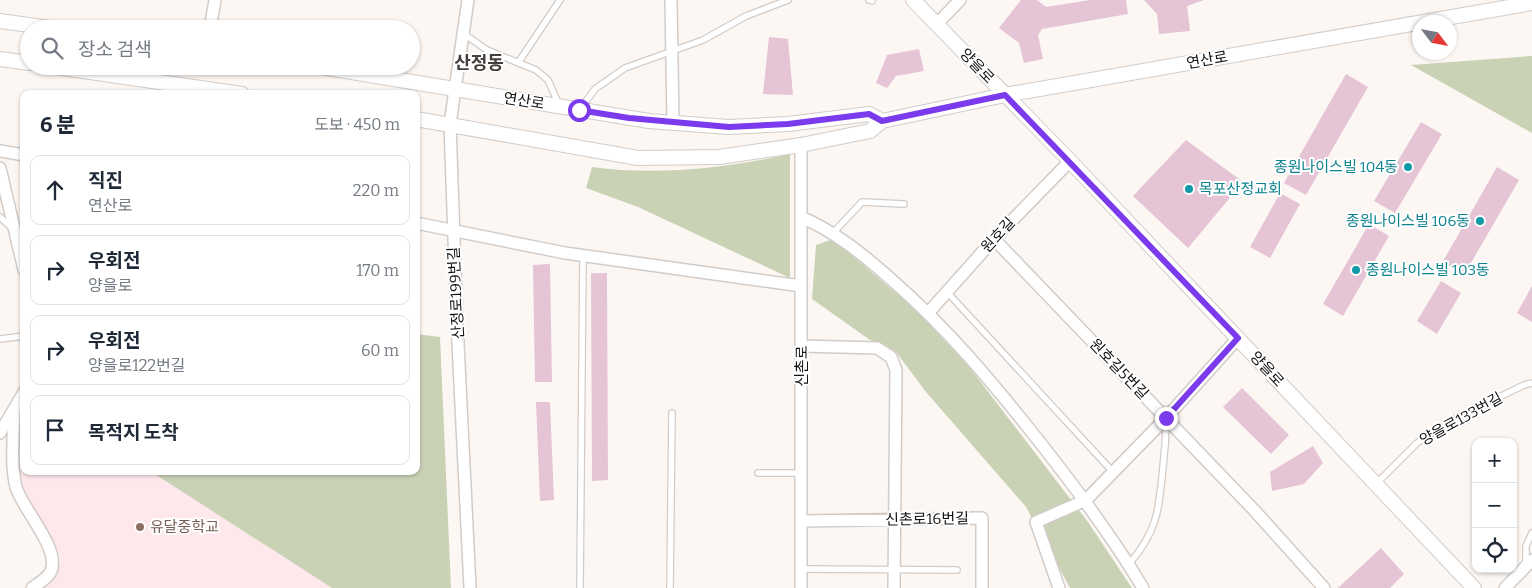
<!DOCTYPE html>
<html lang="ko">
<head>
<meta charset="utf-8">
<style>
  body { margin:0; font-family:Bitter,"Noto Sans KR",serif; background:#f6f6f7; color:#1f2937 }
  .controls { position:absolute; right:15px; bottom:15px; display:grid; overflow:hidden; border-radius:10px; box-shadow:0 1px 4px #0004 }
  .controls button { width:45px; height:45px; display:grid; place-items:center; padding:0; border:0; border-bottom:1px solid #e0e1e3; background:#fff; color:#1f2937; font:25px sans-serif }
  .compass { position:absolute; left:1412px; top:15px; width:45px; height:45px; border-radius:50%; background:#fff; box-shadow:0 1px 4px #0004; rotate:122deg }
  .stop { position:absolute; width:15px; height:15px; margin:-11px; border:4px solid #7c3aed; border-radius:50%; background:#fff }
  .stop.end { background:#7c3aed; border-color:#fff; box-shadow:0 1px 5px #0008 }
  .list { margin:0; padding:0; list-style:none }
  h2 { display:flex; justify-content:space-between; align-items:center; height:65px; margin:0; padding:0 20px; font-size:21px }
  h2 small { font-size:16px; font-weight:400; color:#747a83 }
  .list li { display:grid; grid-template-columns:32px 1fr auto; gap:15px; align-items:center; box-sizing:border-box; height:70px; margin:0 10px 10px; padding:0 10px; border:1px solid #e0e1e3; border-radius:10px }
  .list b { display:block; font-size:19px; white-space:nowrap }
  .list p { margin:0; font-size:16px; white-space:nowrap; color:#747a83 }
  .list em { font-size:16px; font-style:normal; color:#747a83 }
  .icon { flex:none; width:28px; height:28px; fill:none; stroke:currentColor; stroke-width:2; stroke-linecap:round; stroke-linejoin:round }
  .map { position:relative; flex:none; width:1532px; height:588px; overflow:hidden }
  .search { position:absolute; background:#fff; box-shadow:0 1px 4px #0004; left:20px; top:20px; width:400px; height:55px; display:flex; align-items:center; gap:12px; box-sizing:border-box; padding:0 18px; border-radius:28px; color:#747a83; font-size:19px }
  .panel { position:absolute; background:#fff; box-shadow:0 1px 4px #0004; left:20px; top:90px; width:400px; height:385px; border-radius:10px }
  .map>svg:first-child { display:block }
  .education { fill:#fee8ec }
  .green { fill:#cad2b6 }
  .building { fill:#e5c4d6 }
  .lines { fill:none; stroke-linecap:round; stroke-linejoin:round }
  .service-casing { stroke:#d2ccc8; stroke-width:8 }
  .minor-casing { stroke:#d2ccc8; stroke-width:14 }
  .tertiary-casing { stroke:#d2ccc8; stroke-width:16 }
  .service { stroke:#fff; stroke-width:5.5 }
  .minor { stroke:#fff; stroke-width:11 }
  .tertiary { stroke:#fff; stroke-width:14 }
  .route { stroke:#7c3aed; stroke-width:6 }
  .culture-dot { fill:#0f9aa8; stroke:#fff; stroke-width:2 }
  .education-dot { fill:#8d6e63; stroke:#fff; stroke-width:2 }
  .labels { text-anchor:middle; stroke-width:4; stroke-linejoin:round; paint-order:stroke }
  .street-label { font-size:15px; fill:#131110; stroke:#fff }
  .culture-label { font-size:15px; fill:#0d838f; stroke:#fff; text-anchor:end }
  .education-label { font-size:15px; fill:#785e54; stroke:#fff; text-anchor:start }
  .quarter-label { font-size:18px; font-weight:bold; fill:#443f3c; stroke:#fff }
</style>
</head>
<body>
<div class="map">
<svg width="1532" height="588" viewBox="0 0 1532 588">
  <rect width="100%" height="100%" fill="#fdf7f3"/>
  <!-- education -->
  <path class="education" d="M24,443V471H150L332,588H45L57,575L61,560L59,553L18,481L21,444Z"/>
  <!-- green -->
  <path class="green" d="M1532,56V133L1411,65Z
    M790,154V278L638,207L586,188L592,167C658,176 726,168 790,154Z
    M833,239L918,312L970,368L1088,522L1132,588H1070L1026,507L926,392L896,352L887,346L870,340L812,299L816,245Z
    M416,334L440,337L451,588H332L150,471H416Z"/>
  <!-- building -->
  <path class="building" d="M1021,0H1037L1046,7L1090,0H1126L1128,14L1042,29L1038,35L1043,59L1024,63L1019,43L999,28Z
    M1144,0H1204L1187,6L1190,31L1159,34L1157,14Z
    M769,37L788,39L793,95L763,94Z
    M919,49L924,71L896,76L887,88L876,83L887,55Z
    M1346,74L1368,87L1306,195L1284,183Z
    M1421,122L1442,134L1395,213L1374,201Z
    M1186,140L1243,182L1188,248L1133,196Z
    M1497,167L1519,180L1464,275L1442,263Z
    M1280,193L1300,204L1270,258L1250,247Z
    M1369,224L1389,236L1343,316L1323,304Z
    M550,264L552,382H535L533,265Z
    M591,273H607L608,480L592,481Z
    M1441,281L1461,293L1437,334L1417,321Z
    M1532,286V322L1517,313Z
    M1242,388L1289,435L1271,454L1223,407Z
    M536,402H550L554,500L540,501Z
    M1313,446L1323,463L1304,484L1272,491L1270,472Z
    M1381,548L1404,574L1390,588H1338Z"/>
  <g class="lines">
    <defs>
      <path id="service" d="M869,0L872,1
        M464,34L487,50L536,70L548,80L559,105
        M518,63L560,0
        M581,108L595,89L625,68L703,40L746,16L788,0
        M0,217L11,227
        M833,233L862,202L904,204
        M947,292L1113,472
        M0,339L24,336
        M758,473H802
        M1377,483L1417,443L1454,419L1524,385L1532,383
        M1129,564C1158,531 1159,509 1163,467C1165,451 1166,436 1166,420
        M1526,564V546L1532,533
        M801,569L957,570
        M580,588L583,256
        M670,588L672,413"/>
      <path id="minor" d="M468,0L450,124L457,323L470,588
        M671,0L673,123
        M937,24L960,0
        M210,29L215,0
        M801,145V588
        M0,151L24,155
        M0,168L24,270
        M801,217C836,232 865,256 893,281C948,329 993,383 1038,440C1076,488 1112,536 1143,588
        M416,223L565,253L801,286
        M994,239L1254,510L1324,588
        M929,312L994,239L1070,161
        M802,346L877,348L891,357L896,370L894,588
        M14,410C14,434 10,463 16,487C22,509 63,551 50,573C46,579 38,584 32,588
        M0,433L24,392
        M802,521L982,518V588
        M1059,588L1036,522L1086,500L1166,418L1238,338
        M1505,588L1532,560"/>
      <path id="tertiary" d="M913,0L1070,161L1474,588
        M0,21L57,29
        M0,59L29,63
        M49,66L242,94
        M315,66L649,121L729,127L788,124L869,114L882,121
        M416,119L638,158L719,157L801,145L870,131L882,121L1005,95L1532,3"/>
    </defs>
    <!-- service casing -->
    <use href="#service" class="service-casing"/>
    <!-- minor casing -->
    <use href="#minor" class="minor-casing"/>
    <!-- tertiary casing -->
    <use href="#tertiary" class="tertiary-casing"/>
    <!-- service -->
    <use href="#service" class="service"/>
    <!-- minor -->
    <use href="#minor" class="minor"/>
    <!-- tertiary -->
    <use href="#tertiary" class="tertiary"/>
  </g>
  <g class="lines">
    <!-- route -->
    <path class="route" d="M579,110L629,118L729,127L788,124L869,114L882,121L1005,95L1238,338L1166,418"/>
  </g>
  <!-- markers -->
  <g class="culture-dot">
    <circle cx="1408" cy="167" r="5"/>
    <circle cx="1189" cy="189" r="5"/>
    <circle cx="1480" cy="221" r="5"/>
    <circle cx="1356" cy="270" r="5"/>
  </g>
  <circle class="education-dot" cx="140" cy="527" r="5"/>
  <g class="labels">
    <!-- street labels -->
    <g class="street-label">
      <text transform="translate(1207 60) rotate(-10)" y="5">연산로</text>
      <text transform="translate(977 66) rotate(46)" y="5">양을로</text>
      <text transform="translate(524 101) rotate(9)" y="5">연산로</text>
      <text transform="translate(998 235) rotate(-47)" y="5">원호길</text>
      <text transform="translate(456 293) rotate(-93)" y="5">산정로199번길</text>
      <text transform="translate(802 366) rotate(-90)" y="5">신촌로</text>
      <text transform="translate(1119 369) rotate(46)" y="5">원호길5번길</text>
      <text transform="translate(1267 369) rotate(47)" y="5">양을로</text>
      <text transform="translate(1461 419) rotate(-29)" y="5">양을로133번길</text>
      <text transform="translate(927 519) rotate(-1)" y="5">신촌로16번길</text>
    </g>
    <!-- culture labels -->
    <g class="culture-label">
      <text x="1398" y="172">종원나이스빌 104동</text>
      <text x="1199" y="194" text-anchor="start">목포산정교회</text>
      <text x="1470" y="226">종원나이스빌 106동</text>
      <text x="1366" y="275" text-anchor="start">종원나이스빌 103동</text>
    </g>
    <!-- education labels -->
    <g class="education-label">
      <text x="150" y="532">유달중학교</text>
    </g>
    <!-- quarter labels -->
    <g class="quarter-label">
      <text x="479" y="69">산정동</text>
    </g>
  </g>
</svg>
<div class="controls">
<button>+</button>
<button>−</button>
<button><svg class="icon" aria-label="locate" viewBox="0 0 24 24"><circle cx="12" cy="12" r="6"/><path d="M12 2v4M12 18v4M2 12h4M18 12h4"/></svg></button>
</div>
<svg class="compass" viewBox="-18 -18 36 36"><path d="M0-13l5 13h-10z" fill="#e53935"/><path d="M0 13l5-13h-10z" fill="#747a83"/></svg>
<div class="stop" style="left:579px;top:110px"></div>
<div class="stop end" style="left:1166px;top:418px"></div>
<div class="search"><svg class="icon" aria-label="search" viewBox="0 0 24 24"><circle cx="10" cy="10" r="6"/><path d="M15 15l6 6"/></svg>장소 검색</div>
<section class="panel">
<h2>6 분<small>도보 · 450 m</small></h2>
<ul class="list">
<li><svg class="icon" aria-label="ahead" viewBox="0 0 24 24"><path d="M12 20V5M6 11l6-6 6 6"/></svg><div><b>직진</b><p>연산로</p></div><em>220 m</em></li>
<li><svg class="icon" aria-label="right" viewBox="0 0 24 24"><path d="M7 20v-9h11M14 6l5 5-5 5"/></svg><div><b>우회전</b><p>양을로</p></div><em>170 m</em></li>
<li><svg class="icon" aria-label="right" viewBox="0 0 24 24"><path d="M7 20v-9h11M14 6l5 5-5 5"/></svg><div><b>우회전</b><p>양을로122번길</p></div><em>60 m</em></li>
<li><svg class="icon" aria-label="arrive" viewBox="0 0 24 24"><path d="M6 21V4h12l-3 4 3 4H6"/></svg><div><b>목적지 도착</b></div></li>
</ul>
</section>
</div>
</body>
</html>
